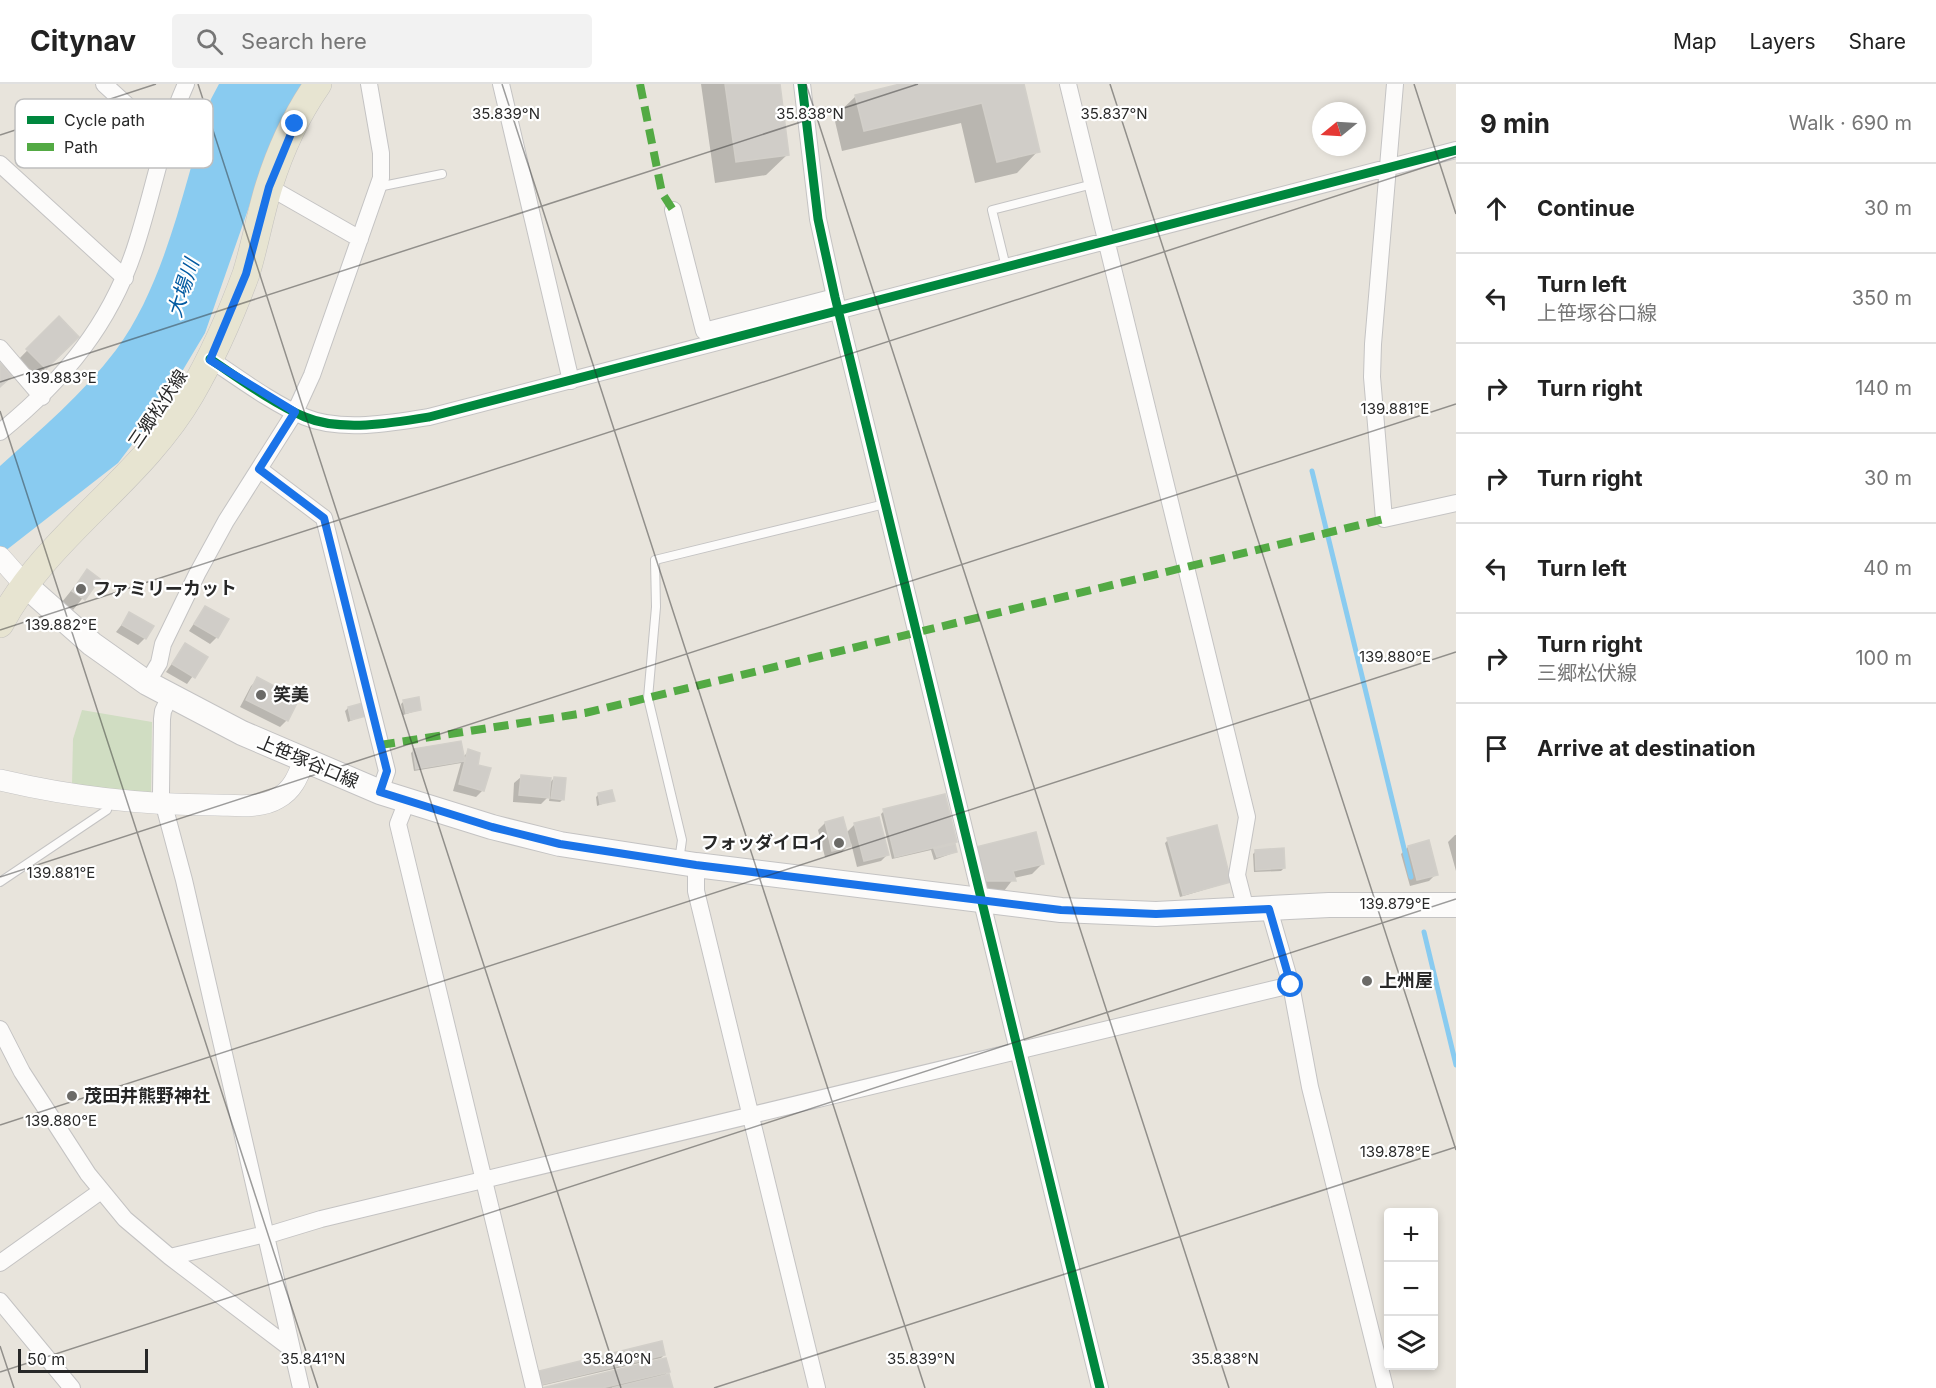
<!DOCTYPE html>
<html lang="en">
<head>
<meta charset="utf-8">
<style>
  body { margin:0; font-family:Inter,"Noto Sans JP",sans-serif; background:#f2f2f2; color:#222 }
  .controls { position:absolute; right:18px; bottom:18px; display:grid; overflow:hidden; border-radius:6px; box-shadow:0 3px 9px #0003 }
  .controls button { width:54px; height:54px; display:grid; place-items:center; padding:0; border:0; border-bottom:2px solid #e0e0e0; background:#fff; color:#222; font:30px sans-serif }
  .compass { position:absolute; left:1312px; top:18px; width:54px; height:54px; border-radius:50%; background:#fff; box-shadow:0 3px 9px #0003; rotate:252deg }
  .scale { position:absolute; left:18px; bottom:15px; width:130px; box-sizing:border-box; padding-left:6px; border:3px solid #282828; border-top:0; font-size:16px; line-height:21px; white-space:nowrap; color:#282828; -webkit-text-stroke:4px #fff; paint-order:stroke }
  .stop { position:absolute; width:18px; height:18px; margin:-14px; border:4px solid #1a73e8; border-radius:50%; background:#fff }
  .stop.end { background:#1a73e8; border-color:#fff; box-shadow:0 2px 6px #0008 }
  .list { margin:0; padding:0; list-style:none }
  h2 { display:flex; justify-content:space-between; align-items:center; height:78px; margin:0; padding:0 24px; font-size:26px }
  h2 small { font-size:20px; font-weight:400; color:#767676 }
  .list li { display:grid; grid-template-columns:39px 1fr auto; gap:18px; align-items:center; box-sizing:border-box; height:90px; padding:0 24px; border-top:2px solid #e0e0e0 }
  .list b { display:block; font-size:22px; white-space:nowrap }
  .list p { margin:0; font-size:20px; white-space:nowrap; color:#767676 }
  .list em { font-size:20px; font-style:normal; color:#767676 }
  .icon { flex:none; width:33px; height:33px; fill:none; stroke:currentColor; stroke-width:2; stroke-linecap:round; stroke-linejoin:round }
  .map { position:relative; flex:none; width:1456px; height:1304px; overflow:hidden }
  header { display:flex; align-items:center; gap:36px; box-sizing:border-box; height:84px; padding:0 30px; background:#fff; border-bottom:2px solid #e0e0e0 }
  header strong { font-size:28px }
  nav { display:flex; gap:33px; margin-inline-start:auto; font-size:21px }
  .search { width:420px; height:54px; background:#f2f2f2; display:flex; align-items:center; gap:15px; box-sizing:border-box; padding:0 21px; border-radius:6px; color:#767676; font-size:22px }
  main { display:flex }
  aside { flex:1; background:#fff }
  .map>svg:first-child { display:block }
  .cemetery { fill:#d0ddc2 }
  .water { fill:#89cbf0 }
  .shadow { fill:#0003 }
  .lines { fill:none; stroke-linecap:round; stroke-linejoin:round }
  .stream { stroke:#89cbf0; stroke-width:5 }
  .building { fill:#d0cdc8; stroke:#d2cfc9; stroke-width:1.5 }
  .service-casing { stroke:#c4c3c3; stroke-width:10 }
  .minor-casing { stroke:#c4c3c3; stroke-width:18 }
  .tertiary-casing { stroke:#c4c3c3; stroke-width:22 }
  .secondary-casing { stroke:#c4c3c3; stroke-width:26 }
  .primary-casing { stroke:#c4c2bf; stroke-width:28 }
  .service { stroke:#fcfbfa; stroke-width:8 }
  .minor { stroke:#fcfbfa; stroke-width:16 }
  .tertiary { stroke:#fcfbfa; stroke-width:21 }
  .secondary { stroke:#fcfbfa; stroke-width:24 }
  .primary { stroke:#e7e4d1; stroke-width:27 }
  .quiet { stroke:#53aa44; stroke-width:8; stroke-dasharray:15 8; stroke-linecap:butt }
  .cycleway-casing { stroke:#fff; stroke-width:13 }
  .cycleway { stroke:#00873e; stroke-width:9 }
  .route { stroke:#1a73e8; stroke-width:8 }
  .ticks { fill:none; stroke:#282828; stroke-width:1.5; stroke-opacity:0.45 }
  .poi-dot { fill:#6b6a67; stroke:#fff; stroke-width:2 }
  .labels { text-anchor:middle; stroke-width:4.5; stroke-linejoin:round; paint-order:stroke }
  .street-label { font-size:18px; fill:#282828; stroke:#fff }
  .poi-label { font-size:18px; font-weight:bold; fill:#282828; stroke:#fff; text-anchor:start }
  .water-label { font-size:20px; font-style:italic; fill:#025aa1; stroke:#fff }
  .key { fill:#fff; stroke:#bebebe; stroke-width:1.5 }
  .key-label { font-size:16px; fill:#282828 }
  .ticks-label { font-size:15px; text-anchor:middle; fill:#282828; stroke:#fff; stroke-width:4.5; stroke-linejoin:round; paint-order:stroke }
</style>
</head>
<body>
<header>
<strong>Citynav</strong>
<div class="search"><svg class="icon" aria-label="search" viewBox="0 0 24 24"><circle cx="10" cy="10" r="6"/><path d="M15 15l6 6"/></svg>Search here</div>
<nav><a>Map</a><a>Layers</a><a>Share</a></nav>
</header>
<main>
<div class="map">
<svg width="1456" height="1304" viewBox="0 0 1456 1304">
  <rect width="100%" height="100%" fill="#e8e4dc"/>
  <!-- cemetery -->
  <path class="cemetery" d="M82,626L152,638L151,710L72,701L73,655Z"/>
  <!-- water -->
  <path class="water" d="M219,0H304L265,77L205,249L162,321L118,379L0,471V382C41,345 83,310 116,266C167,197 185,96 211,15Z"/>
  <!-- shadow -->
  <path class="shadow" d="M701,0H778L788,70L766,91L715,99Z
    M907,0H1022L1038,67L1017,89L975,99L961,39L842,67L834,33L856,12Z
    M59,234L77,253L35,295L17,277Z
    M87,487L98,495L73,526L62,518Z
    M205,523L217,553L210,560L189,547Z
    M130,530L145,554L138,561L116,548Z
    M185,561L206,574L187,600L166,588Z
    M258,595L297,615L287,636L280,643L240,623L251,602Z
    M404,617L419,626L403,631L401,620Z
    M348,624L365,631L348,638L345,627Z
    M414,666L462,674L469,667L483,706L476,713L453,707L461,679L414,687L411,669Z
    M521,693L549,700L554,694L563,715L560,718L549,717L550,711L541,720L513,718L514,699Z
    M599,710L613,716L597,722L596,713Z
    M884,727L955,758L956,768L934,776L931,766L892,775L881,730Z
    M825,739L846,749L855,740L887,771L881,777L857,783L851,759L842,768L825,773L818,746Z
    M1455,751H1456V787L1448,758Z
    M1168,756L1230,798L1180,813L1165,759Z
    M1427,758L1436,790L1429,797L1410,802L1401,770L1408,763Z
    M1256,767L1284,784L1281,787L1254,788L1253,770Z
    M966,775L1042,780L1032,790L1014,794L1004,807H976Z
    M664,1271L661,1274L536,1303L533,1292Z
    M668,1287L663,1293L671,1304H549Z"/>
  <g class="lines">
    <!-- stream -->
    <path class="stream" d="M1312,387L1411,793
      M1424,848L1456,981"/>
  </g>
  <!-- building -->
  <path class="building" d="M725,0H780L789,71L736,78Z
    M900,0H1024L1040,68L997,78L982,19L864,47L855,11Z
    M59,232L79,253L46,285L26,265Z
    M0,279L12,292L0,303Z
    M87,485L100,495L85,516L72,507Z
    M205,522L229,535L218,554L194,540Z
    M129,528L154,542L146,555L122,541Z
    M185,559L208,573L195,594L172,580Z
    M257,593L299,615L288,637L246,616Z
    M419,613L421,626L406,629L403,616Z
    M363,619L366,632L351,636L348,623Z
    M461,657L465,677L416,685L413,665Z
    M468,665L480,669L478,681L491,684L484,707L459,700Z
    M521,691L551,694L549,714L519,711Z
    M554,693L566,694L564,716L551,714Z
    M612,706L615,717L600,720L598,709Z
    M945,710L957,758L895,773L883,725Z
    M843,733L851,762L832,767L825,738Z
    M879,733L889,771L864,777L854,739Z
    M1217,741L1231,798L1183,811L1167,754Z
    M1036,748L1044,780L1013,787L1016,797H987L976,763Z
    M1429,756L1438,791L1417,796L1408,762Z
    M955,760L957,768L937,773L934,765Z
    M1284,764L1285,784L1256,786L1255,766Z
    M662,1257L665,1271L539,1301L535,1288Z
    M666,1274L670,1288L602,1304H542Z
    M669,1290L673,1304H612Z"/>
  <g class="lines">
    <defs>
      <path id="service" d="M378,103L442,90
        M1006,183L992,126L1093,100
        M679,777L682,756L648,614L656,523L655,476L885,420
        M0,798L107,726L109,717"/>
      <path id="minor" d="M104,0L164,55
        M501,0L571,297
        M802,0L818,135L835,213L1100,1304
        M1068,0L1247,733L1237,791L1246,826
        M1395,0L1373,260L1372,293L1384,435L1456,419
        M0,80L125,194
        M269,103L360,155
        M673,126L704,247L835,213
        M0,264L42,313
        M210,275C240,295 272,319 305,333C340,348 393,339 429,333L1456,66
        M0,348C64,296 112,239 137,158C154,105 163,51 186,0
        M259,385L324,434L387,687L380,708
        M147,599L159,579L163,560L197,490L226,437L295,328L312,291L381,94V69L369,0
        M170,612L163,627L162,635L161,710L184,796L301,1304
        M407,717L398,740L534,1304
        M696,781V807L817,1304
        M1269,825L1291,901L1310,1003L1385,1304
        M0,945L22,988L88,1090L125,1135L170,1173L290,1264
        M265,1152L321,1135L1291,901
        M170,1173L265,1150
        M0,1179L101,1107
        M0,1217L72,1304"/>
      <path id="tertiary" d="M0,473L24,500
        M0,696C72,713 141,721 215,721C235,721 260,725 278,714C293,706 298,692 304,677"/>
      <path id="secondary" d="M24,500L92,560L147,599L242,649L380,708L492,743L560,760L696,781L1061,826L1156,830L1329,821H1456"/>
      <path id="primary" d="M0,540C48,450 140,398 191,310C213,272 231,231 246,190C255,161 260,131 269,102C280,67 297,30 318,0"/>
    </defs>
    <!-- service casing -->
    <use href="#service" class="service-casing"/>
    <!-- minor casing -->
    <use href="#minor" class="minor-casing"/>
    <!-- tertiary casing -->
    <use href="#tertiary" class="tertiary-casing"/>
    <!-- secondary casing -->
    <use href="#secondary" class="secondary-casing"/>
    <!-- primary casing -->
    <use href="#primary" class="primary-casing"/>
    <!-- service -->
    <use href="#service" class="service"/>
    <!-- minor -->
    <use href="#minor" class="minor"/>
    <!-- tertiary -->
    <use href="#tertiary" class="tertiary"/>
    <!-- secondary -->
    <use href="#secondary" class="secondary"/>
    <!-- primary -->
    <use href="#primary" class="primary"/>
    <!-- quiet -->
    <path class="quiet" d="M640,0L662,109L673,126
      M380,661L585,629L1384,435"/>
    <defs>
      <path id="cycleway" d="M802,0L818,135L835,213L1100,1304
        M210,275C240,295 272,319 305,333C340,348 393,339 429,333L1456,66"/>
    </defs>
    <!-- cycleway casing -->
    <use href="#cycleway" class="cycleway-casing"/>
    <!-- cycleway -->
    <use href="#cycleway" class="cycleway"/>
  </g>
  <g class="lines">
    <!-- route -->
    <path class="route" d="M295,40L269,103L246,190L210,276L295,328L259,385L324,434L387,687L380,708L492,743L560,760L696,781L1061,826L1156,830L1269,825L1291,901"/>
  </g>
  <!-- ticks -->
  <path class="ticks" d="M198,0L621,1304M502,0L925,1304M806,0L1229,1304M1110,0L1456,1066M1414,0L1456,130M0,51L156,0M0,298L918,0M0,327L318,1304M0,546L1456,73M0,793L1456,320M0,1041L1456,568M0,1262L14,1304M0,1288L1456,815M714,1304L1456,1063"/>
  <!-- markers -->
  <g class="poi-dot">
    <circle cx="81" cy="505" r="6"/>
    <circle cx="261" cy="611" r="6"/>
    <circle cx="839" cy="759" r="6"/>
    <circle cx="1367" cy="897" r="6"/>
    <circle cx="72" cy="1012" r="6"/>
  </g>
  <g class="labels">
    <!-- street labels -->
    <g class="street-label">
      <text transform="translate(158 325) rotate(-56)" y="6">三郷松伏線</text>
      <text transform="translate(308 678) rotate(23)" y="6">上笹塚谷口線</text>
    </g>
    <!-- poi labels -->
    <g class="poi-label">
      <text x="93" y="511">ファミリーカット</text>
      <text x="273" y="617">笑美</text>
      <text x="827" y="765" text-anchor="end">フォッダイロイ</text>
      <text x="1379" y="903">上州屋</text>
      <text x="84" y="1018">茂田井熊野神社</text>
    </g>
    <!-- water labels -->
    <g class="water-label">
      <text transform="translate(183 204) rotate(-72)" y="7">大場川</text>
    </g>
  </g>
  <!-- legend -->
  <rect x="15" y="15" width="198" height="69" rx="9" class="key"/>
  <rect x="27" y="32" width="27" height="8" fill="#00873e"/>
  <rect x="27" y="59" width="27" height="8" fill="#53aa44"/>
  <g class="key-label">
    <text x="64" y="42">Cycle path</text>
    <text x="64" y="69">Path</text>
  </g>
  <g class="ticks-label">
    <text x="506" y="35">35.839°N</text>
    <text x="810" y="35">35.838°N</text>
    <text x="1114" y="35">35.837°N</text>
    <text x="61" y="299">139.883°E</text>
    <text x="1395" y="330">139.881°E</text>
    <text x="61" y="546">139.882°E</text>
    <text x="1395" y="578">139.880°E</text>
    <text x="61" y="794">139.881°E</text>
    <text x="1395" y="825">139.879°E</text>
    <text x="61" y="1042">139.880°E</text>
    <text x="1395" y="1073">139.878°E</text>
    <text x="313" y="1280">35.841°N</text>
    <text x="617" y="1280">35.840°N</text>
    <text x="921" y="1280">35.839°N</text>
    <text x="1225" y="1280">35.838°N</text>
  </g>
</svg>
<div class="controls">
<button>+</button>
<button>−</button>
<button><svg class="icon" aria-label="layers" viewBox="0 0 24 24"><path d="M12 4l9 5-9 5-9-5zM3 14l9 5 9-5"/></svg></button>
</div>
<svg class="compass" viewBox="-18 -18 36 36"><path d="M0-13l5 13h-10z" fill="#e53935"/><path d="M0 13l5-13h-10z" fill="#767676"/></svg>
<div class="scale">50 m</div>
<div class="stop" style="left:1291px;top:901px"></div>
<div class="stop end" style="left:295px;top:40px"></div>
</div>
<aside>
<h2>9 min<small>Walk · 690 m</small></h2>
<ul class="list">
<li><svg class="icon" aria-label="ahead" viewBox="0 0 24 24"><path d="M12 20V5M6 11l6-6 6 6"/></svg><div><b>Continue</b></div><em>30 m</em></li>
<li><svg class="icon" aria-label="left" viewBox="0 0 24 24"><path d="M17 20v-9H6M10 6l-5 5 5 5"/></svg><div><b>Turn left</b><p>上笹塚谷口線</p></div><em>350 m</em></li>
<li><svg class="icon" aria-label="right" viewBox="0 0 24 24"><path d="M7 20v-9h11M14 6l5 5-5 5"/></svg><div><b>Turn right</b></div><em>140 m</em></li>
<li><svg class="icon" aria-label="right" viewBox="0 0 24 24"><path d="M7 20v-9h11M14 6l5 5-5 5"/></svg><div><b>Turn right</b></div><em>30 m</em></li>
<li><svg class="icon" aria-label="left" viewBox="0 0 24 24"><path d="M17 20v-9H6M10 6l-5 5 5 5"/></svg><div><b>Turn left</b></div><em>40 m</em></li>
<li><svg class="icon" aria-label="right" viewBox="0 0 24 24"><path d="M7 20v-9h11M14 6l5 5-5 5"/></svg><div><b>Turn right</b><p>三郷松伏線</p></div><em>100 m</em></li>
<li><svg class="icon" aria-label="arrive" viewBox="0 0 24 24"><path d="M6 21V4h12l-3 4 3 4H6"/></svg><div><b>Arrive at destination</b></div></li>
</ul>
</aside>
</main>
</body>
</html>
